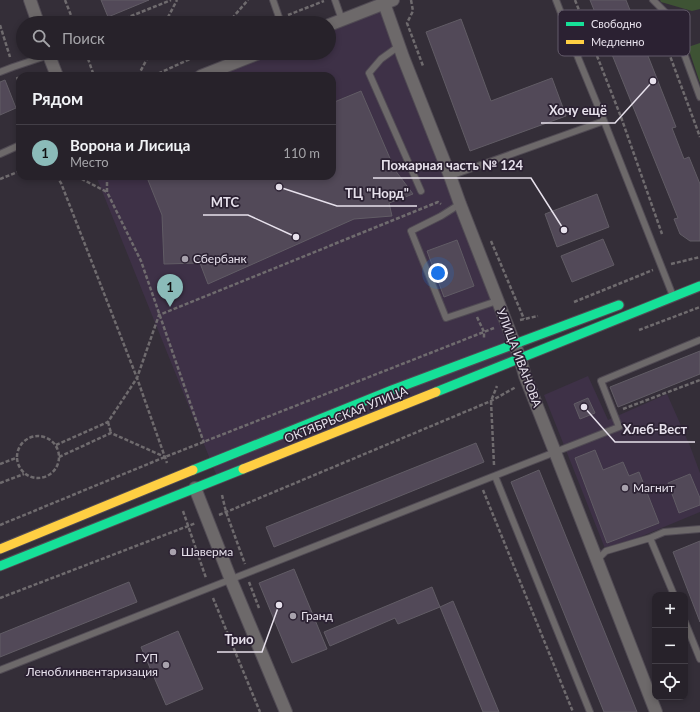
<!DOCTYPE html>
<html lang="ru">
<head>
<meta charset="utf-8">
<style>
  body { margin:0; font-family:Lato,sans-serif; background:#2f2a32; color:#f1f3f6 }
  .controls { position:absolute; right:12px; bottom:12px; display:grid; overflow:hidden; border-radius:8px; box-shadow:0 2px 6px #0003 }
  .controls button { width:36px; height:36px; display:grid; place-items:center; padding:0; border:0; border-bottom:1px solid #433f47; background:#27222a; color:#f1f3f6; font:20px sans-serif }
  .you { position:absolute; left:438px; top:273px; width:14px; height:14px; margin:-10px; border:3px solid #fff; border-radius:50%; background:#1a73e8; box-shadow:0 0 0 6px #1a73e833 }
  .badge { display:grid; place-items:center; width:26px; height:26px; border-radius:50%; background:#8bbbb9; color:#111; font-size:13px; font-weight:700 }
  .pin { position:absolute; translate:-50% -33px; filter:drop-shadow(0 1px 2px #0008) }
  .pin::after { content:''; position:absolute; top:21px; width:14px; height:12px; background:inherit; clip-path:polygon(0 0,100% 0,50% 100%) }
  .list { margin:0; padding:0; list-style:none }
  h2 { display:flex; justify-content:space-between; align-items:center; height:52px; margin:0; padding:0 16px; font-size:17px }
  h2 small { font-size:13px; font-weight:400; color:#a4a4a8 }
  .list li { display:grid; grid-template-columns:26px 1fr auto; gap:12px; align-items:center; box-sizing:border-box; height:56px; padding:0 16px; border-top:1px solid #433f47 }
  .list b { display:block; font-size:15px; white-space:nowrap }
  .list p { margin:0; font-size:13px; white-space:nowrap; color:#a4a4a8 }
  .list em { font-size:13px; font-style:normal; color:#a4a4a8 }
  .icon { flex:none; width:22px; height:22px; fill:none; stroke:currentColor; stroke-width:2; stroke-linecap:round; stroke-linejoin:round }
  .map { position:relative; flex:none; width:700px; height:712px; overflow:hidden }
  .search { position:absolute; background:#27222a; box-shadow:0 2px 6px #0003; left:16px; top:16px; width:320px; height:44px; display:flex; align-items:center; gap:10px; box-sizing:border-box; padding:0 14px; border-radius:22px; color:#a4a4a8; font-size:15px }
  .panel { position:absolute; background:#27222a; box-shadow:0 2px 6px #0003; left:16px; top:72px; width:320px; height:108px; border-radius:12px }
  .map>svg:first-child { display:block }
  .built { fill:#3e3147 }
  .green { fill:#3e5334 }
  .building { fill:#524958; stroke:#615c65 }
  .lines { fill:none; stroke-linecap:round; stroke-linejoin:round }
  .lane-casing { stroke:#514b54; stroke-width:8 }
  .street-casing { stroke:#514b54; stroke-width:14 }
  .fast-casing { stroke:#514b54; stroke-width:11 }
  .slow-casing { stroke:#514b54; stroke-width:11 }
  .path { stroke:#6f6b6e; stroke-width:2.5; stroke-dasharray:4 2; stroke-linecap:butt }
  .lane { stroke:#6d696a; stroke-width:6 }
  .street { stroke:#6d696a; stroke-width:12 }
  .fast { stroke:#16e098; stroke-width:9 }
  .slow { stroke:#ffcf43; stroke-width:9 }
  .poi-dot { fill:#a8a2ad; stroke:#2b2132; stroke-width:1.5 }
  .labels { text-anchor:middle; stroke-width:3.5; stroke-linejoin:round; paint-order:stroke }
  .poi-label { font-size:12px; fill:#e7e1ec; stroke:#2b2132; text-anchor:start }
  .street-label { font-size:12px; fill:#e7e1ec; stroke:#2b2132 }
  .key { fill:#2b2132; stroke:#635b6a; stroke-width:1 }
  .key-label { font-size:11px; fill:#e7e1ec }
  .leader { fill:none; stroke:#e7e1ec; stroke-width:1.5 }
  .callout-dot { fill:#e7e1ec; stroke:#2b2132; stroke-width:1.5 }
  .callout-label { font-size:13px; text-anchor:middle; font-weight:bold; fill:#e7e1ec; stroke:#2b2132; stroke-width:3.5; stroke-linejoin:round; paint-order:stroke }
</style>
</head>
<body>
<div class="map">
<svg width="700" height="712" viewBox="0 0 700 712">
  <rect width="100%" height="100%" fill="#342e38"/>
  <!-- built -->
  <path class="built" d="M384,3L520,358L218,479L96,176H332V76H183L246,53H329V23Z
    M588,376L608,420L667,394L690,446L700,473V512L606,551L544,395Z"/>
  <!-- green -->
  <path class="green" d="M660,0H700V9L692,11L661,2Z
    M700,43V83L688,47Z"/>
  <!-- building -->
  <path class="building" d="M101,0H149L108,17Z
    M590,0H626L676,127L672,128L684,159L689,157L700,184V241H690L680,234L674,219L678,218Z
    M461,19L491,101L552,78L566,116L470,151L426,32Z
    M5,80L16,108L0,115V82Z
    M361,91L395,170L413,194L389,203L392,216L354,219L208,284L200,263L164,264L162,215L148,180L156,176H332V103Z
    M597,194L609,227L557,247L545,214Z
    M603,239L614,265L572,282L561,256Z
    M457,240L474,286L444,297L427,251Z
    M700,351V374L618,407L610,387Z
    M588,398L595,413L580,419L574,404Z
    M476,443L484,462L274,547L266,527Z
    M595,450L603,470L623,462L629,476L639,472L659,523L607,543L575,458Z
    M539,470L637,712H604L511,482Z
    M690,474L700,498V505L679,513L668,483Z
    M700,541V622L673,552Z
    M294,569L327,649L292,663L259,583Z
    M129,582L137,602L0,657V634Z
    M432,587L440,607L398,624L395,618L330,646L324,632Z
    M453,601L499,712H483L440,607Z
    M178,631L203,689L166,705L141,647Z"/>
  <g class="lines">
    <defs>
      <path id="lane" d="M273,0L281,23
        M335,0L342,20
        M556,0L579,60L604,121L673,296
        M653,0L671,18L700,97
        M399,46L381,59L369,73L421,191
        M0,72L13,67L49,55
        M0,154L20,145
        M450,176L604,121
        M460,204L441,216L411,231L446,318L497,301
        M495,476L590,712
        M650,538L674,595
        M597,560L606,551L650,538L664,532L700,529
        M685,622L700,659
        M0,670L619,427L601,381L700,340"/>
      <path id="street" d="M30,0L38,23
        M384,3L403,57L450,176L460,204L520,358L525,376L555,452L656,712
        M329,25L393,0
        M48,53L57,76
        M201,76L259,53
        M195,488L231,580L286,712"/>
      <path id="fast" d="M436,392L700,286
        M193,470L392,390L619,305
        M0,566L243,469"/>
      <path id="slow" d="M243,469L436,392
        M0,549L193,470"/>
    </defs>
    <!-- lane casing -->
    <use href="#lane" class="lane-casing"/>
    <!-- street casing -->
    <use href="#street" class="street-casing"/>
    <!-- fast casing -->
    <use href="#fast" class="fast-casing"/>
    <!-- slow casing -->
    <use href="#slow" class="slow-casing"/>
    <!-- path -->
    <path class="path" d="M65,0L74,23
      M411,0L413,11L407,23L423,66
      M575,0L621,117L662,234
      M288,15L324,1
      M656,18L700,137
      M114,23L171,0
      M165,23L177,0
      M228,23L248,0
      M0,25L10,57
      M86,53L94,76
      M138,76L150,53
      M153,76L203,53
      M17,77L20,85
      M56,176L61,183L137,378L167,463
      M76,176L107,192
      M107,176V192L141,261L204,443
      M0,179L20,171
      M491,241L524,319
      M671,264L700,257
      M574,302L653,270
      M477,317L484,332V339
      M520,320L538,316
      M639,330L700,307
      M623,409L700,380
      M108,422L111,433
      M17 457a21 21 0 1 1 42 0a21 21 0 1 1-42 0Z
      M56,445L108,422L137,378L159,315L438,202L441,204
      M59,457L111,433L165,457
      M0,464L16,458
      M494,465L491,401L497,386
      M0,483L24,474
      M483,490L573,712
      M222,495L226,512L245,564
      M183,511L206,578
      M219,515L491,401L516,387
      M0,525L165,457L494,328
      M249,582L259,608
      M0,598L196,523
      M213,598L260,712"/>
    <!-- lane -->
    <use href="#lane" class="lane"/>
    <!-- street -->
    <use href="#street" class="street"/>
    <!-- fast -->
    <use href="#fast" class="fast"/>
    <!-- slow -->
    <use href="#slow" class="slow"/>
  </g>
  <!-- markers -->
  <g class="poi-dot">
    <circle cx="185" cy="259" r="4"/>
    <circle cx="625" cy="488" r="4"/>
    <circle cx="173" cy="552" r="4"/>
    <circle cx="293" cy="616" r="4"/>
    <circle cx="166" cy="665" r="4"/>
  </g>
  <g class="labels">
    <!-- poi labels -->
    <g class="poi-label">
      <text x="193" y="263">Сбербанк</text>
      <text x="633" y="492">Магнит</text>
      <text x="181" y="556">Шаверма</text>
      <text x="301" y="620">Гранд</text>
      <text x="158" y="662" text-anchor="end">ГУП<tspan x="158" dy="14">Леноблинвентаризация</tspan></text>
    </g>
    <!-- street labels -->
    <g class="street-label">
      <text transform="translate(519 358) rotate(69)" y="4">УЛИЦА ИВАНОВА</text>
      <text transform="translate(346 415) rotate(-22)" y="4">ОКТЯБРЬСКАЯ УЛИЦА</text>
    </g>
  </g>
  <!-- legend -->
  <rect x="558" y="10" width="132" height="46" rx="6" class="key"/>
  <rect x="566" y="22" width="18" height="4" fill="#16e098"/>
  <rect x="566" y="40" width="18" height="4" fill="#ffcf43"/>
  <g class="key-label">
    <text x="591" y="28">Свободно</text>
    <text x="591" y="46">Медленно</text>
  </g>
  <!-- callouts -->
  <path class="leader" d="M653 81L615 123H541M564 230L531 178H373M279 187L337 206H417M296 237L248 215H203M584 407L615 442H695M279 605L262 652H217"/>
  <g class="callout-dot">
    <circle cx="653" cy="81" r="4"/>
    <circle cx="564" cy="230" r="4"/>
    <circle cx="279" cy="187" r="4"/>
    <circle cx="296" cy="237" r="4"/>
    <circle cx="584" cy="407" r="4"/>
    <circle cx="279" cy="605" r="4"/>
  </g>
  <g class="callout-label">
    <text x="578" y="115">Хочу ещё</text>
    <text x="452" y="170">Пожарная часть № 124</text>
    <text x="377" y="198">ТЦ "Норд"</text>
    <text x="225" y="207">МТС</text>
    <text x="655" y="434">Хлеб-Вест</text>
    <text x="239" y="644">Трио</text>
  </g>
</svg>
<div class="controls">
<button>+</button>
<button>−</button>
<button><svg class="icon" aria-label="locate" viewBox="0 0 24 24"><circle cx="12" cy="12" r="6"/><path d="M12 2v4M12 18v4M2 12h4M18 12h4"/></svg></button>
</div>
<div class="you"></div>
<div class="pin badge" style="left:170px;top:307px">1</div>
<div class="search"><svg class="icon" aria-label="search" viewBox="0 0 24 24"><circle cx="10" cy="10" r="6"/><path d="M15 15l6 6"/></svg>Поиск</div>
<section class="panel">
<h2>Рядом<small></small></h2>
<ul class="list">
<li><span class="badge">1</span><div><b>Ворона и Лисица</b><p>Место</p></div><em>110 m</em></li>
</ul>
</section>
</div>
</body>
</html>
